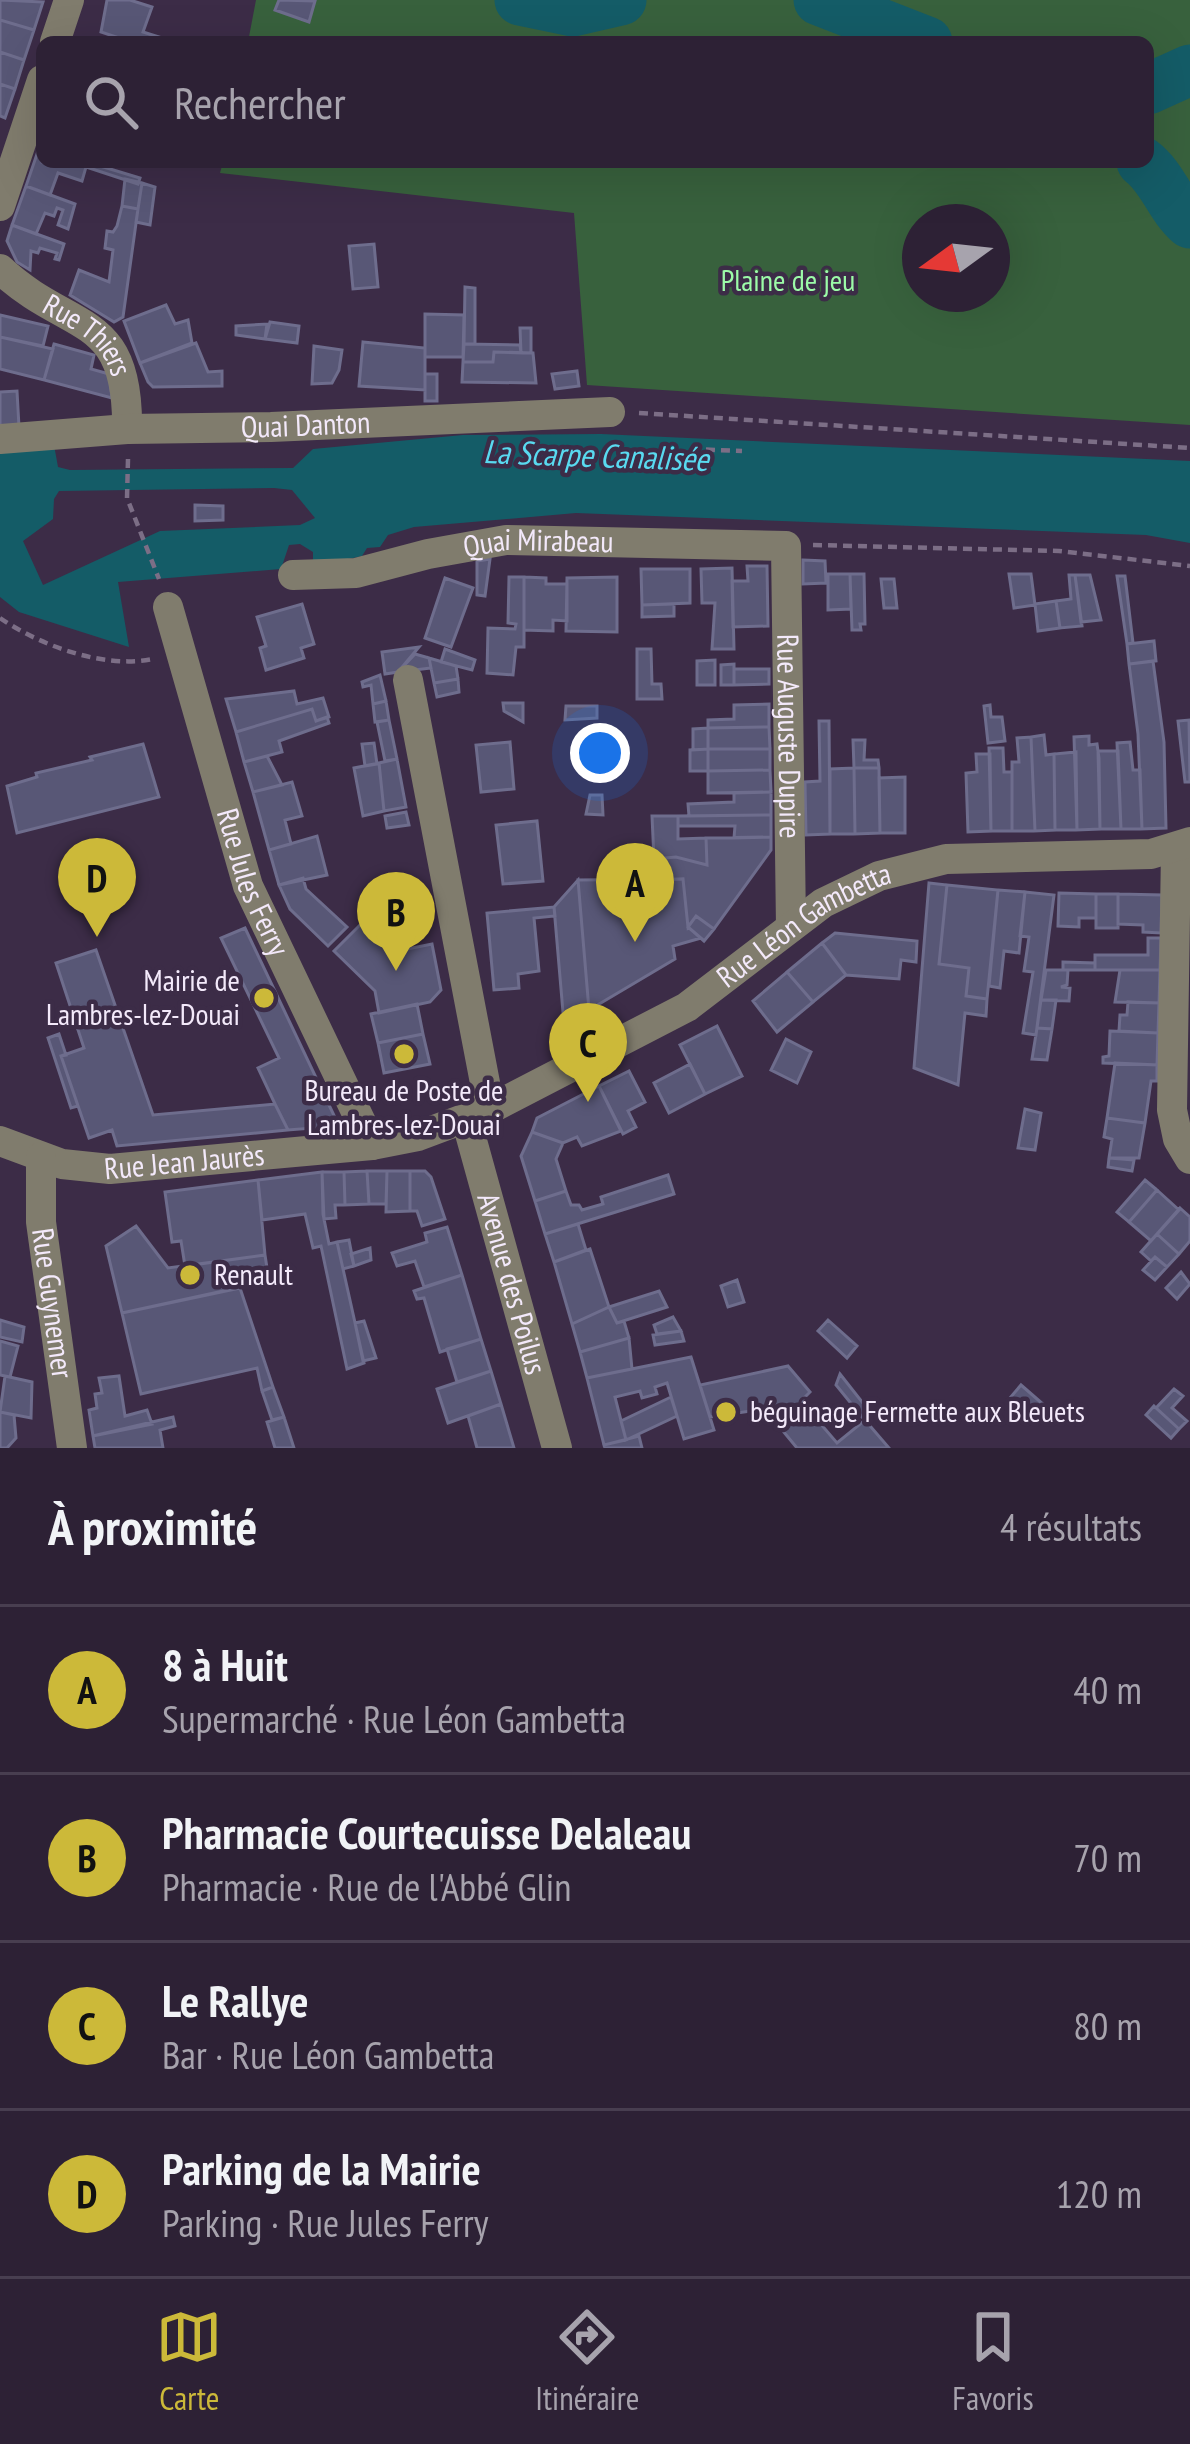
<!DOCTYPE html>
<html lang="fr">
<head>
<meta charset="utf-8">
<style>
  body { margin:0; font-family:"PT Sans Narrow",sans-serif; background:#35293d; color:#f1f3f6 }
  .compass { position:absolute; left:902px; top:204px; width:108px; height:108px; border-radius:50%; background:#2d2135; box-shadow:0 12px 48px #0002; rotate:255deg }
  .you { position:absolute; left:600px; top:753px; width:42px; height:42px; margin:-30px; border:9px solid #fff; border-radius:50%; background:#1a73e8; box-shadow:0 0 0 18px #1a73e833 }
  .badge { display:grid; place-items:center; width:78px; height:78px; border-radius:50%; background:#ccb939; color:#111; font-size:39px; font-weight:700 }
  .pin { position:absolute; translate:-50% -99px; filter:drop-shadow(0 3px 6px #0008) }
  .pin::after { content:''; position:absolute; top:63px; width:42px; height:36px; background:inherit; clip-path:polygon(0 0,100% 0,50% 100%) }
  .list { margin:0; padding:0; list-style:none }
  h2 { display:flex; justify-content:space-between; align-items:center; height:156px; margin:0; padding:0 48px; font-size:51px }
  h2 small { font-size:39px; font-weight:400; color:#a7a3ad }
  .list li { display:grid; grid-template-columns:78px 1fr auto; gap:36px; align-items:center; box-sizing:border-box; height:168px; padding:0 48px; border-top:3px solid #483e50 }
  .list b { display:block; font-size:45px; white-space:nowrap }
  .list p { margin:0; font-size:39px; white-space:nowrap; color:#a7a3ad }
  .list em { font-size:39px; font-style:normal; color:#a7a3ad }
  .icon { flex:none; width:66px; height:66px; fill:none; stroke:currentColor; stroke-width:2; stroke-linecap:round; stroke-linejoin:round }
  .map { position:relative; flex:none; width:1190px; height:1448px; overflow:hidden }
  .search { position:absolute; background:#2d2135; box-shadow:0 12px 48px #0002; left:36px; right:36px; top:36px; height:132px; display:flex; align-items:center; gap:30px; box-sizing:border-box; padding:0 42px; border-radius:18px; color:#a7a3ad; font-size:45px }
  .sheet { height:828px; background:#2d2135 }
  nav { display:flex; justify-content:space-around; align-items:center; box-sizing:border-box; height:168px; border-top:3px solid #483e50; background:#2d2135; font-size:33px; color:#a7a3ad }
  nav a { display:grid; justify-items:center; gap:6px }
  nav .on { color:#ccb939 }
  .map>svg:first-child { display:block }
  .green { fill:#38613d; fill-rule:evenodd }
  .water { fill:#145c67; fill-rule:evenodd }
  .lines { fill:none; stroke-linecap:round; stroke-linejoin:round }
  .river { stroke:#145c67; stroke-width:51 }
  .building { fill:#585776; stroke:#6e6d8d; stroke-width:3 }
  .path { stroke:#7c6e86; stroke-width:4.5; stroke-dasharray:9 6; stroke-linecap:butt }
  .minor { stroke:#807c6d; stroke-width:30 }
  .poi-dot { fill:#ccb939; stroke:#3c2c47; stroke-width:4.5 }
  .labels { text-anchor:middle; stroke-width:9; stroke-linejoin:round; paint-order:stroke }
  .park-label { font-size:30px; fill:#9cfba8; stroke:#3c2c47 }
  .street-label { font-size:30px; fill:#f3e9fa; stroke:#3c2c47 }
  .poi-label { font-size:30px; fill:#f3e9fa; stroke:#3c2c47; text-anchor:start }
  .water-label { font-size:33px; font-style:italic; fill:#59daf0; stroke:#3c2c47 }
</style>
</head>
<body>
<div class="map">
<svg width="1190" height="1448" viewBox="0 0 1190 1448">
  <rect width="100%" height="100%" fill="#3c2c47"/>
  <!-- green -->
  <path class="green" d="M256,0H1190V425L587,385L574,213L220,173L223,162H1148V42H248ZM920,222H992V294H920Z"/>
  <!-- water -->
  <path class="water" d="M601,434L1190,461V543L1146,535L576,513L414,527L388,535L380,547L367,548L362,556L313,567V552L300,544L289,545L281,569L118,582L129,647L19,612L0,597V452L54,445L58,467L70,470L293,468L313,449L463,435ZM274,488L292,490L315,518L300,525L160,531L43,585L23,541L53,519L54,499L59,491Z"/>
  <g class="lines">
    <!-- river -->
    <path class="river" d="M520,0L573,11L621,0
      M819,0L927,42
      M1148,89L1190,70
      M1142,162C1163,178 1170,206 1190,223"/>
  </g>
  <!-- building -->
  <path class="building" d="M0,0L43,2L34,30L0,20Z
    M107,0H130L152,7L143,32L162,38L160,42H131L101,32Z
    M279,0L315,1L309,22L275,10Z
    M0,20L34,30L24,60L0,52Z
    M0,52L24,60L15,89L0,84Z
    M0,84L15,89L5,118L0,116Z
    M38,151L42,153V162H71L86,167L82,181L58,173L50,195L26,186Z
    M87,162L140,178L138,184L86,167Z
    M125,179L142,183L138,209L122,206Z
    M142,183L155,187L150,225L136,222Z
    M26,186L75,204L68,229L58,225L63,210L57,208L54,216L45,213L36,234L12,225Z
    M122,206L138,209L123,317L114,322L70,295L79,270L109,282L113,250L105,248L107,231L113,232L117,226Z
    M12,225L64,244L59,260L55,259L57,253L40,248L38,253L31,251L30,270L17,262L7,241Z
    M374,244L378,287L353,289L349,246Z
    M465,287L475,288V344H464Z
    M166,305L175,324L188,320L192,343L140,363L124,321Z
    M425,314L464,315L463,357H425Z
    M0,315L48,326L43,346L0,337Z
    M270,322L299,326L297,343L265,339Z
    M267,324L265,339L236,335V326Z
    M520,328H531V353H521Z
    M0,337L53,349L44,380L0,369Z
    M363,342L425,348V390L359,386Z
    M196,343L208,372L222,371V386L153,387L148,382L140,363Z
    M54,344L94,355L91,369L109,374L112,398L44,380Z
    M464,344L520,345L521,353L494,352L493,362H463Z
    M314,346L342,350L339,370L332,383L312,384Z
    M494,352L533,353L536,383L462,382L463,362H493Z
    M577,371L579,386L555,389L552,374Z
    M425,374H437V401H425Z
    M17,391L19,427L0,429V392Z
    M195,505L223,506V520L195,521Z
    M490,559L485,596L477,595V561Z
    M803,560L825,561L826,583L803,584Z
    M747,566H767L768,626L733,627L732,581H748Z
    M732,568L734,649H712L715,603H702L701,569Z
    M641,569H690V603L642,605Z
    M828,574H850L851,609L828,610Z
    M850,574H864L865,624H860L861,630H852Z
    M1009,574H1031L1035,605L1014,608Z
    M1069,575H1075L1082,626L1060,628L1056,601L1071,599Z
    M1075,575H1090L1101,620L1081,622Z
    M1117,576H1125L1133,643L1127,644Z
    M509,577H524V647H516L513,675L487,673L488,628L515,629L516,624L508,623Z
    M524,577L546,578V584H567V621L553,620V631L524,630Z
    M617,577V632L566,631L567,578Z
    M445,578L473,588L451,647L425,638Z
    M881,579H894L897,608H884Z
    M1056,601L1060,628L1038,631L1035,604Z
    M302,604L314,644L301,648L304,658L266,670L260,648L266,646L257,617Z
    M674,604V616L642,617V605Z
    M1154,641L1156,661L1129,664L1127,644Z
    M419,647L398,672L385,674L382,652Z
    M445,649L475,660L472,670L441,662Z
    M637,649H651L652,684H661L662,699H637Z
    M415,654L429,658L431,668L398,672Z
    M429,658L456,666L458,679L434,683Z
    M715,660V685H697V661Z
    M1153,661L1164,742L1166,828L1142,829L1138,734L1129,664Z
    M734,664V685H721V665Z
    M734,669H769V684L734,685Z
    M380,675L386,701L373,704L371,685L363,687L362,682Z
    M458,679L459,692L437,697L434,683Z
    M294,691L297,704L323,698L329,717L316,721L312,709L236,732L226,699Z
    M386,701L389,720L375,722L373,704Z
    M503,703H523V722L504,711Z
    M769,704V727L708,728V720L734,719V705Z
    M990,705L991,717H1002L1005,741L988,743L984,706Z
    M566,706H597V718L565,720Z
    M312,709L316,721L327,717L329,723L279,741L282,752L244,762L236,732Z
    M389,720L397,759L385,761L377,722Z
    M1189,720L1190,782H1185L1178,721Z
    M819,721H829L830,834L806,835L805,782L820,781Z
    M769,727L770,749H708V728Z
    M708,728V749L693,750V729Z
    M1044,735L1046,755L1054,754L1055,830L1035,831L1031,737Z
    M1089,736V745L1097,744L1099,758L1100,829L1077,830L1074,737Z
    M1031,737L1035,831H1012V762H1019L1017,738Z
    M853,740H865L864,760H878L879,768H854Z
    M510,742L514,789L481,792L476,745Z
    M1130,742L1133,770H1140L1142,829H1121L1117,743Z
    M374,743L377,764L365,766L362,744Z
    M143,744L159,797L17,833L7,786L37,777L36,773L92,760L90,757Z
    M989,748H1003L1004,772H1012V831H991Z
    M708,749H770V770L708,771Z
    M708,749V771H690V750Z
    M1098,751H1118L1121,829H1100Z
    M1076,752L1077,830H1055L1054,754Z
    M976,754H990L991,831L968,832L966,773L977,772Z
    M267,756L282,785L253,792L244,762Z
    M397,759L406,807L384,811L379,763Z
    M379,763L384,811L363,816L354,768Z
    M854,768H879L880,833L855,834Z
    M854,768L855,834H830V769Z
    M770,770L771,792L708,793V771Z
    M905,777V833H880L879,778Z
    M292,782L302,816L285,820L291,844L269,850L253,792Z
    M771,792V815L689,816L688,804L734,802V793Z
    M590,795H602L603,815L586,814Z
    M406,812L409,825L387,828L385,816Z
    M771,815V837L734,838L735,826H678V816Z
    M652,816H678V839L706,838L707,865L676,857L654,859Z
    M537,821L543,881L503,884L496,825Z
    M317,836L327,875L279,885L269,850Z
    M771,837V850L714,929L696,916L688,927L683,879L655,880L654,859L676,857L707,865L706,838Z
    M303,878L306,889L347,927L328,946L290,909L279,885Z
    M683,879L688,927L701,938L673,946L675,959L589,1010L578,880Z
    M578,880L589,1010L564,1024L554,907Z
    M929,883L947,885L939,964L969,968L966,996L987,999L986,1016L965,1013L958,1085L914,1068Z
    M947,885L998,890L987,999L966,996L969,968L939,964Z
    M998,890L1025,892L1019,953L1004,951L1000,988L989,986Z
    M1025,892L1054,895L1036,1035L1023,1033L1033,972L1024,971L1029,937L1020,936Z
    M1059,893L1096,894V918H1079V927L1058,926Z
    M1096,894H1118V928H1096Z
    M1118,894L1162,895L1161,933L1143,932V925L1118,924Z
    M554,907L555,916L534,918L539,971L518,974L519,988L494,990L487,913Z
    M696,916L714,929L704,941L688,927Z
    M362,923L392,952L432,944L441,990L430,1002L379,1013L375,991L334,951Z
    M245,928L339,1126L288,1130L275,1104L258,1068L279,1058L221,938Z
    M835,933L917,941L916,962L901,960L899,979L846,975L822,943Z
    M1148,938H1161L1160,970H1095V955H1148Z
    M822,943L846,975L813,1002L787,972Z
    M96,950L153,1115L275,1104L288,1130L117,1146L112,1130L89,1138L61,1056L84,1048L56,963Z
    M1063,962L1095,963V970H1063Z
    M1046,970H1068L1067,985L1061,987L1070,988L1069,1001L1041,1000Z
    M1120,970H1160L1159,1003L1115,1002Z
    M787,972L813,1002L777,1032L753,1001Z
    M1041,1000H1056L1052,1029L1037,1028Z
    M1128,1002L1159,1003L1158,1033L1119,1031L1120,1015H1127Z
    M417,1004L423,1034L378,1043L371,1014Z
    M717,1026L742,1076L705,1094L680,1045Z
    M1037,1028L1052,1029L1047,1060L1032,1059Z
    M1110,1031L1158,1033L1157,1065L1103,1063V1057L1109,1056Z
    M59,1034L66,1055L61,1056L78,1106L71,1108L48,1038Z
    M423,1034L430,1064L384,1073L378,1043Z
    M786,1039L811,1052L797,1083L771,1070Z
    M1115,1063L1157,1065V1081H1151L1145,1123L1107,1118Z
    M690,1064L705,1094L669,1113L654,1083Z
    M629,1071L645,1102L628,1111L636,1127L623,1134L599,1086Z
    M599,1086L621,1131L582,1146L577,1137L563,1143L532,1132L537,1118Z
    M1025,1109L1041,1113L1035,1150L1018,1148Z
    M1107,1118L1145,1123L1139,1158H1109L1112,1139L1104,1137Z
    M532,1132L563,1143L556,1159L566,1191L535,1201L521,1156Z
    M1109,1158L1134,1160L1132,1171L1108,1167Z
    M367,1171L369,1204L345,1205L344,1172Z
    M367,1171H387L386,1204H369Z
    M387,1171H410V1211L386,1212Z
    M410,1171H425L431,1177L445,1219L422,1226L417,1211H410Z
    M322,1172H344L345,1205H335L336,1218L324,1219Z
    M322,1172L323,1214L329,1244L337,1242L364,1363L347,1369L321,1246L313,1248L305,1214L262,1220L258,1180Z
    M668,1175L674,1194L545,1234L535,1201L566,1191L571,1205H579L582,1210L603,1204L601,1197Z
    M258,1180L265,1255L185,1266L181,1241L172,1242L165,1192Z
    M1145,1180L1157,1190L1129,1222L1117,1212Z
    M1157,1190L1179,1210L1151,1241L1129,1222Z
    M1180,1208L1190,1217V1241L1179,1254L1157,1234Z
    M578,1224L586,1250L554,1262L545,1234Z
    M136,1226L168,1268L265,1255L269,1281L122,1313L106,1246Z
    M447,1227L462,1275L424,1287L415,1261L397,1266L392,1253L427,1242L425,1233Z
    M1157,1234L1179,1254L1167,1267L1155,1257L1151,1261L1141,1252Z
    M349,1240L354,1266L343,1269L337,1242Z
    M370,1248L371,1260L354,1266L351,1254Z
    M590,1249L609,1307L572,1324L554,1262Z
    M1155,1257L1167,1267L1155,1280L1143,1270Z
    M1181,1272L1190,1284L1177,1299L1166,1288Z
    M462,1275L481,1339L440,1352L424,1298L417,1299L414,1291Z
    M737,1280L744,1302L728,1307L721,1286Z
    M240,1288L273,1387L262,1391L257,1368L141,1394L122,1313Z
    M659,1291L667,1307L617,1323L609,1307Z
    M609,1307L617,1323L624,1321L629,1338L580,1352L572,1324Z
    M673,1317L681,1331L657,1334L654,1325Z
    M0,1320L24,1327L22,1342L0,1337Z
    M828,1320L857,1346L847,1358L818,1331Z
    M364,1321L376,1358L363,1361L355,1323Z
    M681,1331L684,1341L655,1345L653,1335Z
    M629,1338L632,1369L587,1378L580,1352Z
    M481,1339L491,1371L457,1382L447,1349Z
    M0,1341L18,1346L10,1377L0,1375Z
    M691,1357L714,1430L684,1439L667,1383L655,1387L657,1394L642,1398L640,1391L615,1397L626,1440L604,1445L587,1378Z
    M788,1366L810,1392L801,1401L837,1443L865,1420L889,1448H797L778,1425L786,1419L777,1407L710,1417L700,1385Z
    M491,1371L501,1404L448,1423L437,1389Z
    M840,1374L870,1412L863,1418L836,1385Z
    M5,1376L32,1382L31,1418L0,1412Z
    M119,1376L125,1416L147,1410L152,1424L93,1436L89,1410L97,1408L95,1394L102,1393L99,1378Z
    M1021,1385L1044,1405L1035,1415L1010,1398Z
    M273,1387L284,1417L272,1420L262,1391Z
    M1174,1389L1183,1396L1172,1408L1187,1421L1179,1429L1156,1408Z
    M671,1397L677,1416L626,1440L621,1421Z
    M501,1404L514,1448H477L468,1416Z
    M1154,1406L1179,1429L1171,1438L1146,1415Z
    M0,1412L14,1415L16,1438L7,1448H0Z
    M173,1417L175,1426L160,1430L163,1448H95L93,1436Z
    M284,1417L294,1448H275L267,1422Z
    M639,1436L642,1448H605L604,1445Z"/>
  <g class="lines">
    <!-- path -->
    <path class="path" d="M639,413L1190,448
      M691,449L742,451
      M128,459L127,498L159,579
      M813,545L1059,551L1190,566
      M0,618C41,646 104,669 153,659"/>
    <!-- minor -->
    <g class="minor">
      <path d="M55,42L69,0"/>
      <path d="M0,206L42,80"/>
      <path id="s1" d="M0,269C69,334 129,310 127,429"/>
      <path id="s2" d="M0,439L127,429L271,427L610,412"/>
      <path id="s3" d="M293,575L356,573L428,554L506,540L786,546L791,927"/>
      <path id="s4" d="M168,607L248,886L372,1145"/>
      <path d="M408,680L490,1109"/>
      <path d="M1176,849L1172,1110L1178,1139L1190,1159"/>
      <path id="s5" d="M466,1119L557,1448"/>
      <path id="s6" d="M0,1141L62,1164L110,1169L372,1145L418,1136L490,1109L687,1007L823,903L879,876L946,859L1151,854L1190,842"/>
      <path id="s7" d="M41,1157V1222L72,1448"/>
    </g>
  </g>
  <!-- markers -->
  <g class="poi-dot">
    <circle cx="264" cy="998" r="12"/>
    <circle cx="404" cy="1054" r="12"/>
    <circle cx="190" cy="1275" r="12"/>
    <circle cx="726" cy="1412" r="12"/>
  </g>
  <g class="labels">
    <!-- park labels -->
    <g class="park-label">
      <text x="788" y="291">Plaine de jeu</text>
    </g>
    <!-- street labels -->
    <g class="street-label">
      <text dy="10" stroke="none"><textPath href="#s1" startOffset="111">Rue Thiers</textPath></text>
      <text dy="10" stroke="none"><textPath href="#s2" startOffset="306">Quai Danton</textPath></text>
      <text dy="10" stroke="none"><textPath href="#s3" startOffset="249">Quai Mirabeau</textPath></text>
      <text dy="10" stroke="none"><textPath href="#s3" startOffset="687">Rue Auguste Dupire</textPath></text>
      <text dy="10" stroke="none"><textPath href="#s4" startOffset="288">Rue Jules Ferry</textPath></text>
      <text dy="10" stroke="none"><textPath href="#s6" startOffset="867">Rue Léon Gambetta</textPath></text>
      <text dy="10" stroke="none"><textPath href="#s6" startOffset="189">Rue Jean Jaurès</textPath></text>
      <text dy="10" stroke="none"><textPath href="#s5" startOffset="171">Avenue des Poilus</textPath></text>
      <text dy="10" stroke="none"><textPath href="#s7" startOffset="147">Rue Guynemer</textPath></text>
    </g>
    <!-- poi labels -->
    <g class="poi-label">
      <text x="240" y="991" text-anchor="end">Mairie de<tspan x="240" dy="34">Lambres-lez-Douai</tspan></text>
      <text x="404" y="1101" text-anchor="middle">Bureau de Poste de<tspan x="404" dy="34">Lambres-lez-Douai</tspan></text>
      <text x="214" y="1285">Renault</text>
      <text x="750" y="1422">béguinage Fermette aux Bleuets</text>
    </g>
    <!-- water labels -->
    <g class="water-label">
      <text transform="translate(596 455) rotate(2)" y="12">La Scarpe Canalisée</text>
    </g>
  </g>
</svg>
<svg class="compass" viewBox="-18 -18 36 36"><path d="M0-13l5 13h-10z" fill="#e53935"/><path d="M0 13l5-13h-10z" fill="#a7a3ad"/></svg>
<div class="you"></div>
<div class="pin badge" style="left:635px;top:942px">A</div>
<div class="pin badge" style="left:396px;top:971px">B</div>
<div class="pin badge" style="left:588px;top:1102px">C</div>
<div class="pin badge" style="left:97px;top:937px">D</div>
<div class="search"><svg class="icon" aria-label="search" viewBox="0 0 24 24"><circle cx="10" cy="10" r="6"/><path d="M15 15l6 6"/></svg>Rechercher</div>
</div>
<section class="sheet">
<h2>À proximité<small>4 résultats</small></h2>
<ul class="list">
<li><span class="badge">A</span><div><b>8 à Huit</b><p>Supermarché · Rue Léon Gambetta</p></div><em>40 m</em></li>
<li><span class="badge">B</span><div><b>Pharmacie Courtecuisse Delaleau</b><p>Pharmacie · Rue de l'Abbé Glin</p></div><em>70 m</em></li>
<li><span class="badge">C</span><div><b>Le Rallye</b><p>Bar · Rue Léon Gambetta</p></div><em>80 m</em></li>
<li><span class="badge">D</span><div><b>Parking de la Mairie</b><p>Parking · Rue Jules Ferry</p></div><em>120 m</em></li>
</ul>
</section>
<nav>
<a class="on"><svg class="icon" aria-label="map" viewBox="0 0 24 24"><path d="M3 6l6-2 6 2 6-2v14l-6 2-6-2-6 2zM9 4v14M15 6v14"/></svg>Carte</a>
<a><svg class="icon" aria-label="directions" viewBox="0 0 24 24"><path d="M12 3l9 9-9 9-9-9zM9 14v-3h6M13 9l2 2-2 2"/></svg>Itinéraire</a>
<a><svg class="icon" aria-label="saved" viewBox="0 0 24 24"><path d="M7 4h10v16l-5-4-5 4z"/></svg>Favoris</a>
</nav>
</body>
</html>
